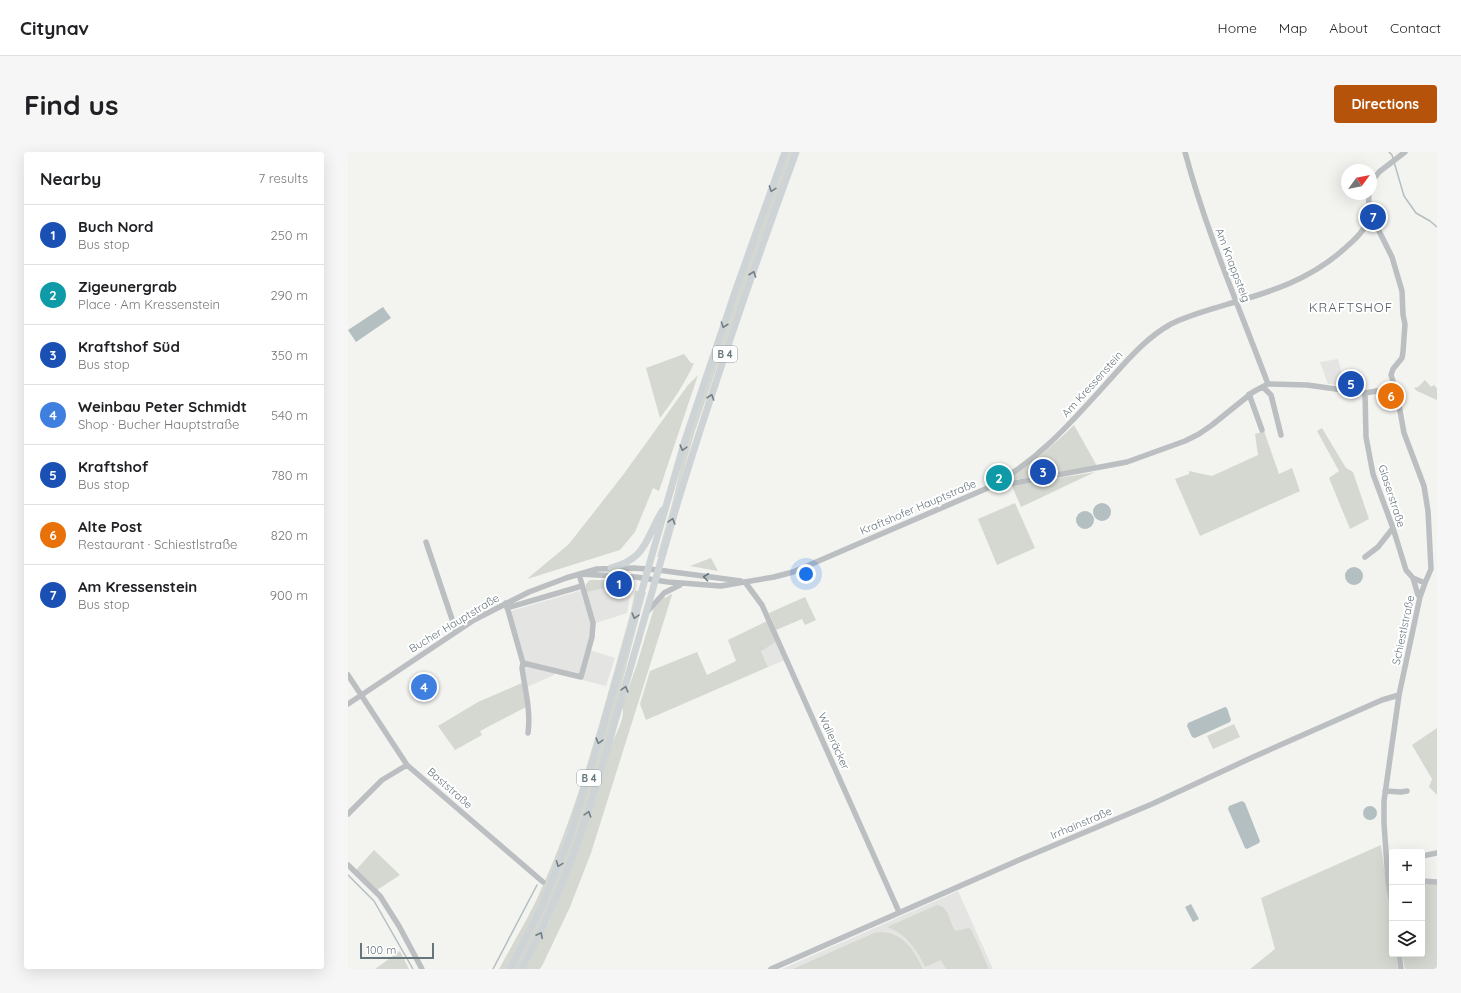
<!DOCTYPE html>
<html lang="en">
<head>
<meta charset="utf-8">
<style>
  body { margin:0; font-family:Quicksand,sans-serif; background:#f6f6f6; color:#202124 }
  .controls { position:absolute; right:12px; bottom:12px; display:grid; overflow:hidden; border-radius:4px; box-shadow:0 4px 16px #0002 }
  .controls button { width:36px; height:36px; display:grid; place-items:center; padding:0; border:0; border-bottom:1px solid #e0e0e0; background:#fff; color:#202124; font:20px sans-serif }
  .compass { position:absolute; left:993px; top:12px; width:36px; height:36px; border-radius:50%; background:#fff; box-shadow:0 4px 16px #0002; rotate:57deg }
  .scale { position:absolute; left:12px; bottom:10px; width:74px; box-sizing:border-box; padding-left:4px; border:2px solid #66767d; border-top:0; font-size:11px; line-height:14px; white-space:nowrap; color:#66767d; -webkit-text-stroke:3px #fff; paint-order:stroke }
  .you { position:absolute; left:458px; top:422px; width:14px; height:14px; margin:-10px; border:3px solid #fff; border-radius:50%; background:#1a73e8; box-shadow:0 0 0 6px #1a73e833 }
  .badge { display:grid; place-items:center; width:26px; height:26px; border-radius:50%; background:#b45309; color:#fff; font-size:13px; font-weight:700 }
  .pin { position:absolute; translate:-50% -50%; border:2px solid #fff; box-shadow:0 1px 4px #0006 }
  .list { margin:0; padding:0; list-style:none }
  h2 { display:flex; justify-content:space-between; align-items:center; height:52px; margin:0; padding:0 16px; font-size:17px }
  h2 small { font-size:13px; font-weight:400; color:#757577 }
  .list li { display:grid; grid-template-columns:26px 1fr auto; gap:12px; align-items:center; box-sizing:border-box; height:60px; padding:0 16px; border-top:1px solid #e0e0e0 }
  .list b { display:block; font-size:15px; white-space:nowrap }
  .list p { margin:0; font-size:13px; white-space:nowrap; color:#757577 }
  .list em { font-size:13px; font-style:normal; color:#757577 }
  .icon { flex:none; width:22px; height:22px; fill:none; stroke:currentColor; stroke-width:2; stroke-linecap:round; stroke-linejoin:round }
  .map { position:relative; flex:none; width:1089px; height:817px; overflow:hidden; border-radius:4px }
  header { display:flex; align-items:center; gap:24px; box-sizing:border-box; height:56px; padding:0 20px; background:#fff; border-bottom:1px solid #e0e0e0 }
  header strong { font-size:19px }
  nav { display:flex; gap:22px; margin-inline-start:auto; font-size:14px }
  .intro { display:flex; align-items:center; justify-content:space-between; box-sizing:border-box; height:96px; padding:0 24px }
  h1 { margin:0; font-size:28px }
  .button { padding:10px 18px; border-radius:4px; background:#b45309; color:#fff; font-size:14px; font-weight:700 }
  main { display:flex; gap:24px; padding:0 24px }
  aside { flex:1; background:#fff; border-radius:4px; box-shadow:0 4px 16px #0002 }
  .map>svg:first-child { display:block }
  .built { fill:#e4e4e3 }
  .green { fill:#d4d8d0 }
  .water { fill:#b3bfc1 }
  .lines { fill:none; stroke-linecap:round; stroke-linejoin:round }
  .stream { stroke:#b3bfc1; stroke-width:1.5 }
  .minor { stroke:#bbbfc1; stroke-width:5.5 }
  .major { stroke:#ced4d6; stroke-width:7 }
  .oneway { stroke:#707f86 }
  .oneway2 { stroke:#66767d }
  .labels { text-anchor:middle; stroke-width:4; stroke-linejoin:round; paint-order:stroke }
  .shield { fill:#fff; stroke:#949fa4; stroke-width:1 }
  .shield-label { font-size:10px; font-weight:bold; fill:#66767d }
  .street-label { font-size:11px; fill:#66767d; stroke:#fff }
  .quarter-label { font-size:13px; letter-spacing:1px; fill:#535e63; stroke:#fff }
</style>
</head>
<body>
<header>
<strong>Citynav</strong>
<nav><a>Home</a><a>Map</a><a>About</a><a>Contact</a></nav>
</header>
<div class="intro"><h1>Find us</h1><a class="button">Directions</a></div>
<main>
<aside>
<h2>Nearby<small>7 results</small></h2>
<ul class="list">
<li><span class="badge" style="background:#1a4fb4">1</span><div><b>Buch Nord</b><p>Bus stop</p></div><em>250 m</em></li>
<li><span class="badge" style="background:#0f9aa8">2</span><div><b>Zigeunergrab</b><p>Place · Am Kressenstein</p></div><em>290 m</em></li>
<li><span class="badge" style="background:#1a4fb4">3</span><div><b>Kraftshof Süd</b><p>Bus stop</p></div><em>350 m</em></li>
<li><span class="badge" style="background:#3f7fe0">4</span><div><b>Weinbau Peter Schmidt</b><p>Shop · Bucher Hauptstraße</p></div><em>540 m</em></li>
<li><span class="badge" style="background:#1a4fb4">5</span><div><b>Kraftshof</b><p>Bus stop</p></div><em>780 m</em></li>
<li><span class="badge" style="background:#e8710a">6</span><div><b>Alte Post</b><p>Restaurant · Schiestlstraße</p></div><em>820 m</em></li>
<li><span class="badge" style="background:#1a4fb4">7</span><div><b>Am Kressenstein</b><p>Bus stop</p></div><em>900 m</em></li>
</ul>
</aside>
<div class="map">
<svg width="1089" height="817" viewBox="0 0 1089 817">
  <rect width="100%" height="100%" fill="#f3f3f0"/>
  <!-- built -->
  <path class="built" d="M990,207L997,233L980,232L972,210Z
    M264,435L278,437L282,444L279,461L248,471L242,498L267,506L258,534L206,521V523L179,535L176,516L177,508L163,459L231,439L238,440Z
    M428,490L437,508L420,515L413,498Z
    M610,739L645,817H434Z"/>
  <!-- green -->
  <path class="green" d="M440,0H445L410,96L347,279L311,404L309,405L324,352L337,297L406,94Z
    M336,202L343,211H346C337,231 325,249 312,266L298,216Z
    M350,223L311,339L305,336L287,380L272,398L179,427L221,392L275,323L340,233Z
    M1077,228L1083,235L1086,233L1089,236V248L1069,239L1066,236L1070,235Z
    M726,273L749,314L661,329V327C685,310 706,293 726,273Z
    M974,276L998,316L1005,320L1021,367L1002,377L981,326L991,319L969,279Z
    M916,279L931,322L944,316L952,339L852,384L827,327L841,322V319L864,324L910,303L907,282Z
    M747,320L673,355L664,334Z
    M667,351L687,396L649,413L630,367Z
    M363,406L370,419L342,414Z
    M242,428H263L264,435L238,440V432Z
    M287,439H290V442C277,486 265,530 252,574C229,657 203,741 158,817H151C163,795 176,773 187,751C231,658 255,557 283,459Z
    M296,440H298C273,529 255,621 221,707C206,745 189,781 170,817H165L196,755Z
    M323,442L324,443L243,701L222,755L195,812L192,817H176L201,770L219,727L264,591C268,582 278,564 274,555L289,512L306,456L316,444L317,446Z
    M457,445L468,468L457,473L454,467L428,478L421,461Z
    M419,469L428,490L413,499L420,515L298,568L292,552L302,519L349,500L359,523L388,509L380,488Z
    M174,531L178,555L132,579L134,583L107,598L90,574L130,550Z
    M886,572L892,585L865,597L859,584Z
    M1089,576V643L1081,635L1084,627L1064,593Z
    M1033,693L1044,773V802H1048L1050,817H902L927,797L913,746Z
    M26,698L52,723L29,738L8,718Z
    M1074,732H1089V817H1057L1054,802H1074Z
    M589,753C602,755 600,770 608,779L621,776L624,779L641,817H598L593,808L577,815C569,798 558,781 539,775Z
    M534,780C555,781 567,799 575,817H445L526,781Z
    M52,799L61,817H27Z"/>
  <!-- water -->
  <path class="water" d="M35,155L43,166L8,190L0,178Z
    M745 360a9 9 0 1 1 18 0a9 9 0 1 1-18 0Z
    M728 368a9 9 0 1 1 18 0a9 9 0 1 1-18 0Z
    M997 424a9 9 0 1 1 18 0a9 9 0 1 1-18 0Z
    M877,555L879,556L883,568L882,570L847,586L844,585L839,574L840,571Z
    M894,649L897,651L912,689L911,691L899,697L897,696L880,657L881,654Z
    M1015 661a7 7 0 1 1 14 0a7 7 0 1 1-14 0Z
    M843,752L851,767L845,770L837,755Z"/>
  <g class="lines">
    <!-- stream -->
    <path class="stream" d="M1041,0L1044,3L1056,44L1068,61L1082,69L1089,75
      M0,723L26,749L65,817
      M145,817L189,733"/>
    <!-- minor -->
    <path class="minor" d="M837,0C858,79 891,155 920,232
      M1023,31L1031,20L1057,0
      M1019,68L1026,71L1029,75L1044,105L1054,139L1055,163L1057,172L1055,200L1054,206L1045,217L1043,223L1049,242L1056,281L1076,334L1080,359L1083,417L1077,431L1072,445L1051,543L1036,649V671L1040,729L1044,752
      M915,235L923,243L933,283
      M1017,241L1018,285L1025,322L1045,376L1058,418L1065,426L1077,431
      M901,242L914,278
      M652,329L657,332H661L779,310L837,289L851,282L864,273L905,240L920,232L959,233L1017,241L1046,236
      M78,390L108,479
      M1017,405L1030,395L1045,376
      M231,422L288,425L320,430L373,434L426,425L445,420L642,335C688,310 722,272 757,233C777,211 796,187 823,172C841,163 861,158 880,152C923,140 963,127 996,97C1004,90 1014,82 1018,72C1022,63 1020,52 1021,42
      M1065,426L1070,443L1072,445
      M397,430L414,453L551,760
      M158,451L175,511L174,516C177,538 183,559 180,581
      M159,456L234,434
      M299,460L316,441L332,433
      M175,511L233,525L244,485L245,471L231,422
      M0,523L59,613L195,730
      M0,552L126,468L181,440L218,426L249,417L286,416L310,418L393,429
      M1037,639L1053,640L1059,639
      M0,662L34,628L59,613
      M1074,704L1089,701
      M0,713L32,744L51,774L74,817
      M1074,729L1089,730
      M1051,802L1053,817
      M423,817L671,708L804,652L903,606L1034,548L1051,543"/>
    <!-- major -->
    <path class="major" d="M263,416C300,406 297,386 315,358
      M162,817L193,756L222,684L247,602L337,288L388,137L437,0
      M173,817C218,737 243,654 268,566C287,501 305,435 324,370C340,313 359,257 378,200C400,133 424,66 448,0"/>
  </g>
  <!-- one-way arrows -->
  <defs><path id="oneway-chevron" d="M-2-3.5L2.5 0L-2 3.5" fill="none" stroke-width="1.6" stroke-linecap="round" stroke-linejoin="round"/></defs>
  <g class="oneway">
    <use href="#oneway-chevron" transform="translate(424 37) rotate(110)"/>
    <use href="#oneway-chevron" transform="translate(405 122) rotate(-71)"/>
    <use href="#oneway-chevron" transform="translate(376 173) rotate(109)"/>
    <use href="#oneway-chevron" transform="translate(363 245) rotate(-71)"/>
    <use href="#oneway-chevron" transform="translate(335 296) rotate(106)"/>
    <use href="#oneway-chevron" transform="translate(324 369) rotate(-74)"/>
    <use href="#oneway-chevron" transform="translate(287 464) rotate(106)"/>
    <use href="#oneway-chevron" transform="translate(277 537) rotate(-74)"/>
    <use href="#oneway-chevron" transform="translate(251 589) rotate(106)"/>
    <use href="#oneway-chevron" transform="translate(240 662) rotate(-72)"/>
    <use href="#oneway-chevron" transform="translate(211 712) rotate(111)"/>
    <use href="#oneway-chevron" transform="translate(192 783) rotate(-63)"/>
  </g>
  <use class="oneway2" href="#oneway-chevron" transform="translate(358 425) rotate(-173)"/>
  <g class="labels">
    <!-- shield labels -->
    <g class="shield">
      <rect x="365" y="194" width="24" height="16" rx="3"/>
      <rect x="229" y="618" width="24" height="16" rx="3"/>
    </g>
    <g class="shield-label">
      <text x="377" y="206">B 4</text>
      <text x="241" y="630">B 4</text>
    </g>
    <!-- street labels -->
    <g class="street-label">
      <text transform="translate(885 113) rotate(69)" y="4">Am Knappsteig</text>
      <text transform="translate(744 232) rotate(-48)" y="4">Am Kressenstein</text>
      <text transform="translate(1044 344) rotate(72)" y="4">Glaserstraße</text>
      <text transform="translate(570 355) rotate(-23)" y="4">Kraftshofer Hauptstraße</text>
      <text transform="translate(106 471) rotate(-31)" y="4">Bucher Hauptstraße</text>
      <text transform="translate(1055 478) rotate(-78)" y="4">Schiestlstraße</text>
      <text transform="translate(486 589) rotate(66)" y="4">Walleräcker</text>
      <text transform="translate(102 636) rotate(41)" y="4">Baststraße</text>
      <text transform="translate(733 671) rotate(-23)" y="4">Irrhainstraße</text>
    </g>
    <!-- quarter labels -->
    <g class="quarter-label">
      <text x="1003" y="160">KRAFTSHOF</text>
    </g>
  </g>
</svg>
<div class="controls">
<button>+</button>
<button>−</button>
<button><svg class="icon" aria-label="layers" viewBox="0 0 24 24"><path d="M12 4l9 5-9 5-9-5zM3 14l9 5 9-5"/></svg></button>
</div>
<svg class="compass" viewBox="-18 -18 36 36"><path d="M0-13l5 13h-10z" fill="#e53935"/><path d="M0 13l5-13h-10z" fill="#757577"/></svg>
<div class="scale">100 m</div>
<div class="you"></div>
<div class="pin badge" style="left:271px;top:432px;background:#1a4fb4">1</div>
<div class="pin badge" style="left:651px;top:326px;background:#0f9aa8">2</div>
<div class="pin badge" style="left:695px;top:320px;background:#1a4fb4">3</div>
<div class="pin badge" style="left:76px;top:535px;background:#3f7fe0">4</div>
<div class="pin badge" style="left:1003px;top:232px;background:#1a4fb4">5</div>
<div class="pin badge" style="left:1043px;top:244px;background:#e8710a">6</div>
<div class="pin badge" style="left:1025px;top:65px;background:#1a4fb4">7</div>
</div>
</main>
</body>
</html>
